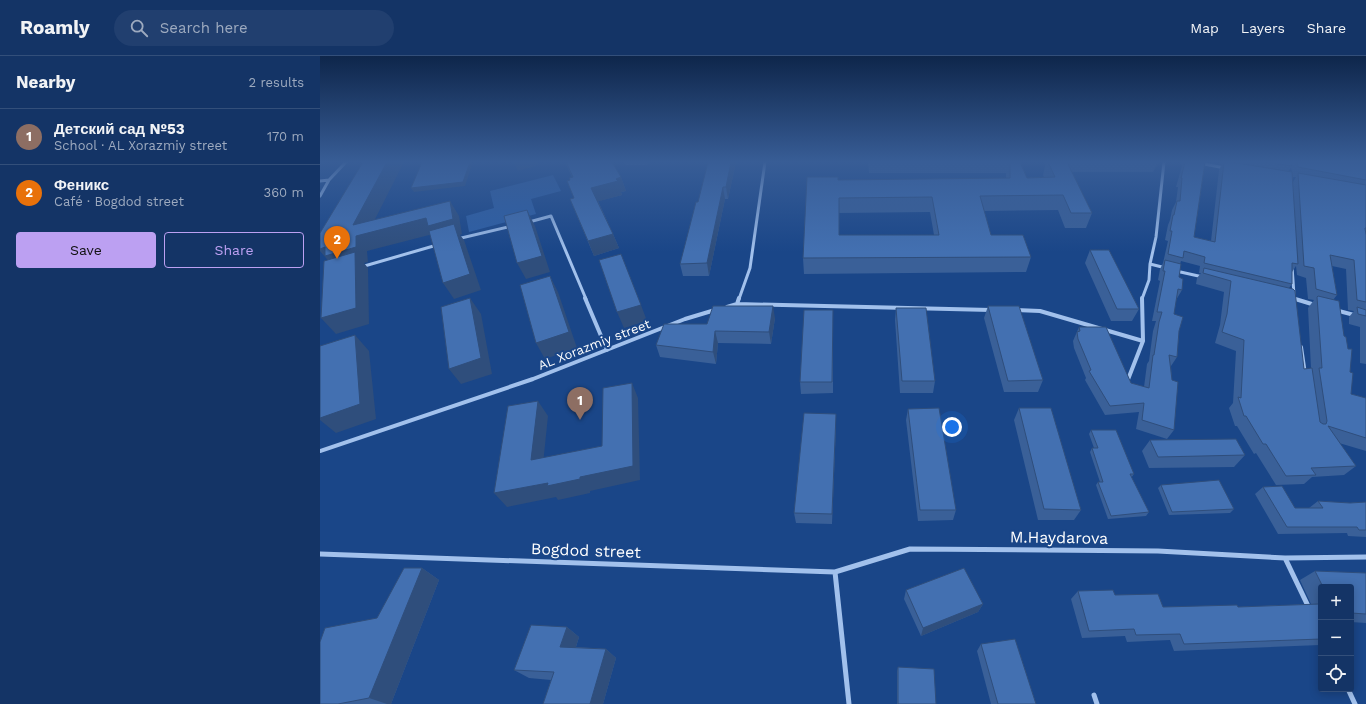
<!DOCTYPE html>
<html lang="en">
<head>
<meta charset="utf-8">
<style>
  body { margin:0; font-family:"Work Sans",sans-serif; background:#213f6f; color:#f1f3f6 }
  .controls { position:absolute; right:12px; bottom:12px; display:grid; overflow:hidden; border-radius:4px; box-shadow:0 2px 10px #0003 }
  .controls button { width:36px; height:36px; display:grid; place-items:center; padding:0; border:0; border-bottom:1px solid #334f7a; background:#143466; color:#f1f3f6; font:20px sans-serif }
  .you { position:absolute; left:632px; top:371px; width:14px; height:14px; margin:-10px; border:3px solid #fff; border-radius:50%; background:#1a73e8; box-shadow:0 0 0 6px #1a73e833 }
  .badge { display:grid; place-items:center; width:26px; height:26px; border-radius:50%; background:#bca0f2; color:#fff; font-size:13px; font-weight:700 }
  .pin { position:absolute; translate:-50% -33px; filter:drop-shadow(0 1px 2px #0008) }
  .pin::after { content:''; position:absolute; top:21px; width:14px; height:12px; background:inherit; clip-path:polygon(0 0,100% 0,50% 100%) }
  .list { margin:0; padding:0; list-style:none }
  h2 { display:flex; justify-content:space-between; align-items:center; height:52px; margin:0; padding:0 16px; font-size:17px }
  h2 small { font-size:13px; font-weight:400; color:#9daabf }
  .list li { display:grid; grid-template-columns:26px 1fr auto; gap:12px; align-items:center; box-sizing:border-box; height:56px; padding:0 16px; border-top:1px solid #334f7a }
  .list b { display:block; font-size:15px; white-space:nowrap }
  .list p { margin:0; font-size:13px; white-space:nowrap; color:#9daabf }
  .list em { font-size:13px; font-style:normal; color:#9daabf }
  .actions { display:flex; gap:8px; padding:12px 16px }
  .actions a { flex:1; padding:9px 0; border:1px solid #bca0f2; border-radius:4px; text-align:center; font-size:14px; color:#bca0f2 }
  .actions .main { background:#bca0f2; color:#111 }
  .icon { flex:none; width:22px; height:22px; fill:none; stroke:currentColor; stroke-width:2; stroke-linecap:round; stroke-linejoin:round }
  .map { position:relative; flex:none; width:1046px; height:648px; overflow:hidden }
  header { display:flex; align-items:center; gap:24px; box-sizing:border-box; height:56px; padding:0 20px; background:#143466; border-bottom:1px solid #334f7a }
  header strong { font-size:19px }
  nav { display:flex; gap:22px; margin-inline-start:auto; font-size:14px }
  .search { width:280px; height:36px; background:#213f6f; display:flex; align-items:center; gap:10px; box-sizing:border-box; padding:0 14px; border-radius:22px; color:#9daabf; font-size:15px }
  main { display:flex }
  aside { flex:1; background:#143466 }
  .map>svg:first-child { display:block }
  .green { fill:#2d5fa6 }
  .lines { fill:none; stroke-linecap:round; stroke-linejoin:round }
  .minor-far2 { stroke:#a2c1ec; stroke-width:3 }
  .minor-far1 { stroke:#a2c1ec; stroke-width:4 }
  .minor { stroke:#a2c1ec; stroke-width:5 }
  .wall { fill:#3a6098; fill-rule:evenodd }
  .shaded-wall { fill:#2f4e7c }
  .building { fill:#4370b1; stroke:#2f4e7c; fill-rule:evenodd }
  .labels { text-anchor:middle; stroke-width:4; stroke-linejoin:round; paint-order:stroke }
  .street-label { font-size:13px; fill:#fff; stroke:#1a4688 }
  .near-street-label { font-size:16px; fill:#fff; stroke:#1a4688 }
</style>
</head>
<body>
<header>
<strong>Roamly</strong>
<div class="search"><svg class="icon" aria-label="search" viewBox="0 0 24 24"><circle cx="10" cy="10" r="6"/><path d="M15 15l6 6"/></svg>Search here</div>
<nav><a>Map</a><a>Layers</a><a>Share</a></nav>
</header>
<main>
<aside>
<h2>Nearby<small>2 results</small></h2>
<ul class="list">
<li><span class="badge" style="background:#8d6e63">1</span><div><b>Детский сад №53</b><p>School · AL Xorazmiy street</p></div><em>170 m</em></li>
<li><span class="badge" style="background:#e8710a">2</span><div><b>Феникс</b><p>Café · Bogdod street</p></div><em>360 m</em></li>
</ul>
<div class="actions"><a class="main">Save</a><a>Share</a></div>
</aside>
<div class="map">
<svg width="1046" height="648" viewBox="0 0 1046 648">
  <rect width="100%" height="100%" fill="#1a4688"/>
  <!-- green -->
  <path class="green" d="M233,119L241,135L211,143L216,158L149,176L146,160L174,152L170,135Z"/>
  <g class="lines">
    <!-- minor-far2 -->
    <path class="minor-far2" d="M874,106L905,112
      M0,125L9,124
      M0,140L9,124L26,106
      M209,166L231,160L266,243
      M137,183L192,170
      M830,208L846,212
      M972,210L974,239
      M41,211L117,189
      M856,215L883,221
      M971,242L975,243
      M419,243L430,212L445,106
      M822,243L829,224L830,208L836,181L844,106"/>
    <!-- minor-far1 -->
    <path class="minor-far1" d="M265,242L287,294
      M972,242L995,249
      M417,248L671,254
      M407,251L417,248L419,242
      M696,254L720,255L823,285
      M1015,254L1046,262
      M981,291L985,318
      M807,326L823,285L822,242
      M0,395L213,323L365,263L395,254"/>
    <!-- minor -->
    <path class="minor" d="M0,498L515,516L529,648
      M965,502L989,552
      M515,516L590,493L838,495L965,502L1046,501
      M1028,633L1035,648
      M774,639L777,648"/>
  </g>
  <!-- wall -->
  <path class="wall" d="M245,106H292L301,121L306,135L301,136L302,139L278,145L293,178L299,192L274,200L250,143L254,142L247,125L250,124L252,121Z
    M304,106H328L327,109H305Z
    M416,106L408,143H405L389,220H363L360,208Z
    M548,106H700L707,122L724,121L723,119L726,106H839L833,116H752L772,157L766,172H745L738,154L664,155L671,179L711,201L706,216L484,218L483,202L518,124L686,122V117H549ZM610,156L614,179H519V157Z
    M861,106H885L874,181L891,185L899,114L902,108H899L900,106H1046V308L1040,307V271L1029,268V261L1034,255L1028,254L1026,213L1012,210L1017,239L1013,244L1024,280L1030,316L1031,338L1046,342V395L1019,387L1036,410L1024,419L992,421L984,428L956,429L936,397L934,398L917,370H915L909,352L913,347L916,295L895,287L900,269L904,236L876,228L877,222L881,217H879L880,210L861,205L860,208L859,221L862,234L856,244L854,258L859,275L857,301L851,310L854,374L847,383L816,373L819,356L785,359L765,324L766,322L754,292L753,285L759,271L811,327L824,331L827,308L829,305L833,275L836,265H832L840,225L838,224L840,213L843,207L848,185L845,184L848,169L850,164L852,154L856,146L858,131H856L862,110ZM971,111L972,116H968ZM972,121H976L973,126ZM976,210L977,219L986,222L988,243L994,244L988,252L991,312L984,313L969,232L972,228V216Z
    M770,194L819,253L812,265H791L765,207Z
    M668,250L723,324L718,336H684L664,262Z
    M576,252L615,325L613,337H580L575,264Z
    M455,262L451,288L398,287L396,308L340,301L336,289L387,268Z
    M513,266V337L481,338L480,326Z
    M699,352L761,454L754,464H718L694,364Z
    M588,353L636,454L633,464L598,465L586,364Z
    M516,358V369L512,468L476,467L474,457Z
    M771,374L814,418L811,422L829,456L826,460L788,463L776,429L778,426H780L770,396L772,392H774L769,378Z
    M830,384L925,399L914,411L829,412L822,395Z
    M841,429L914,453L910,457L849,459L838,432Z
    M943,431L975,452H989L998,445L1030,447L1046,446V481L1028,480L1027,477L958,478L935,438Z
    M102,512L119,524L71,648H0L57,562Z
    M995,515L1046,517V567L1031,566V531H1001V589H1000L854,595L850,584L807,586L805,580L762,582L751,543L758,535L795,539L843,551H918L991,548L980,524Z
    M586,534L663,548L658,556L601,580L584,543Z
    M247,571L259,581L256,591L286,593L296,602L283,648H223L231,624L209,622L194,614Z
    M661,588L716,648H671L657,595Z
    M578,611L616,648H577V615Z"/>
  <!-- shaded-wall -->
  <path class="shaded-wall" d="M67,106H84L48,177L130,145L139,160L142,178L140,179L144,184L161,234L134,243L123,227L113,178L47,195L48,206L44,207L48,212L49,268L16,278L1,262L17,215L0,195V193Z
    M150,106H153L145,130L94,136L91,132Z
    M193,106H217L219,109L198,115Z
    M411,106H416L408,143L406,131Z
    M838,106H839L833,116Z
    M301,121L306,135L301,136L302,139L276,146L271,132Z
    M403,131L405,143L389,220L387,207Z
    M207,154L215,170L230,216L206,223L197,207Z
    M293,178L299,192L274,200L268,185Z
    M230,220L238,236L257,292L225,303L216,287Z
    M150,242L161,258L172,318L141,328L129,313Z
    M321,249L327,265L304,272L297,256Z
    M453,250L455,262L451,288L449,276Z
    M395,275L398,287L396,308L393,296Z
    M35,279L49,295L56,363L16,377L0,364V362Z
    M312,327L318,342L320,424L270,435V437L238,444L236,441L187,451L174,437L313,410Z
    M218,345L228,360L222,418L211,404Z
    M516,358V369L512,468V458Z
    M102,512L119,524L71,648H67L49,642Z
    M663,548L658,556L601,580L603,572Z
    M247,571L259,581L253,600L240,591Z
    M286,593L296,602L283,648H270Z"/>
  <!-- building -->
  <path class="building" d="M43,106H67L33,169L130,145L133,163L108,170L106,162L36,180V191L5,200V191L0,193V177Z
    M102,106H150L143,126L91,132Z
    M246,106H292L301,121L296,123L298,125L271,132L293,178L268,185L250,143L254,142L247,125L250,124L249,122L253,121Z
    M388,106H411L406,131H403L387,207L360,208L376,146H378Z
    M690,106H700L707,122L735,121L728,106H747L772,157H751L743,139L660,140L671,179H703L711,201L483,202L487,121H518V124L690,122ZM612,141L619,179H519V142Z
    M865,106H885L874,181L895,186L904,106H911L972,116L978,208L972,207V228L884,207L885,201L864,195L863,202L848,198L852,175H850L853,159H854L857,145H860L862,122H861Z
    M946,106H971L972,110Z
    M977,106H1046V124L978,111Z
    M978,117L1046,129V172H1045L1046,179V246L1037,244L1034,204L1010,199L1017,239L996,233L994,212L984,210Z
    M207,154L222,200L197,207L184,160Z
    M134,168L150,218L123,227L109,175Z
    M770,194H789L819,253H797Z
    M35,196L36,252L1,262L4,205Z
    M301,198L321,249L297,256L279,204Z
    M845,204L861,208L859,221L863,223L862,234L858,233L854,258L863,261L859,275L857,301L849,299L852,324L858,326L854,374L822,364L824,347L790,350L769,315L771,314L758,283L757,276L760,275L759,271H786L811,327L829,332L833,299H834L839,266L842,256H837L845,215H843Z
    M884,212L973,233L975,235L984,313L992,312L1000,366L1003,368H1006L1007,365L999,312H1002L997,241L998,240L1019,245L1024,280L1026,281L1028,293H1032L1030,316L1033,317L1031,338L1046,342V382L1008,370L1036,410L991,412L996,419L966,420L946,388H943L926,360H924L918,341L921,342L924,284L902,276L907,258L911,225L883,217Z
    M230,220L249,276L216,287L200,229Z
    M150,242L161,302L129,313L121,251Z
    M393,250H453L449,276L395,275L393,296L336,289L344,268H387Z
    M668,250H699L723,324L688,325Z
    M1037,251L1046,254V260L1038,258Z
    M576,252H606L615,325H582Z
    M484,254H513L512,326H480Z
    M35,279L40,348L0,362V290Z
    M312,327L313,410L260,421V423L227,430L228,427L174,437L188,350L218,345L211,404L282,390L283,332Z
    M619,352L636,454H600L588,353Z
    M699,352H731L761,454L724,453Z
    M484,357L516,358L512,458L474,457Z
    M771,374H796L814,418H810L829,456L791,460L778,426H783L772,392H778Z
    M916,383L925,399L838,401L830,384Z
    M899,424L914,453L852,456L841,429Z
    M962,430L975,452H1003L998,445L1030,447L1046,446V474H1039L1037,471H967L943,431Z
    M84,512H102L49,642L18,648H0V586L5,572L57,562Z
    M644,512L663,548L603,572L586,534Z
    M995,515L1046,517V558L1031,557V531H1003Z
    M793,534L795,539L838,538L843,551L917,549L918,551L999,548L1001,551V557H1000L1001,558V583L864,588L860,578L816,579L814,573L769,575L758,535Z
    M211,569L247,571L240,591L286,593L270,648H223L234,616L194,614Z
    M695,583L716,648H678L661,588Z
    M578,611L614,613L616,648H578Z"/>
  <!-- sky -->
  <linearGradient id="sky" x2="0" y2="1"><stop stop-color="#0e264b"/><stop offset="0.54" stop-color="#385d96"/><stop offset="1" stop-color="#385d96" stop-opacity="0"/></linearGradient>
  <rect width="1046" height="196" fill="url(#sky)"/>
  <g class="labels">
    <!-- street labels -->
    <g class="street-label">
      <text transform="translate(274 288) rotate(-21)" y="5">AL Xorazmiy street</text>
    </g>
    <!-- near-street labels -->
    <g class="near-street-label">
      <text transform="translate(739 481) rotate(1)" y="6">M.Haydarova</text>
      <text transform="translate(266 494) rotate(2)" y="6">Bogdod street</text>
    </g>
  </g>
</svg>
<div class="controls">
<button>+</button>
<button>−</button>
<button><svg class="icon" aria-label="locate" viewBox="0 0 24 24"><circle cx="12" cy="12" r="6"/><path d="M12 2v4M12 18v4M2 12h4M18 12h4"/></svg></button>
</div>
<div class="you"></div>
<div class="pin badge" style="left:260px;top:364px;background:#8d6e63">1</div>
<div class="pin badge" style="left:17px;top:203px;background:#e8710a">2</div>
</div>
</main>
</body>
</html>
